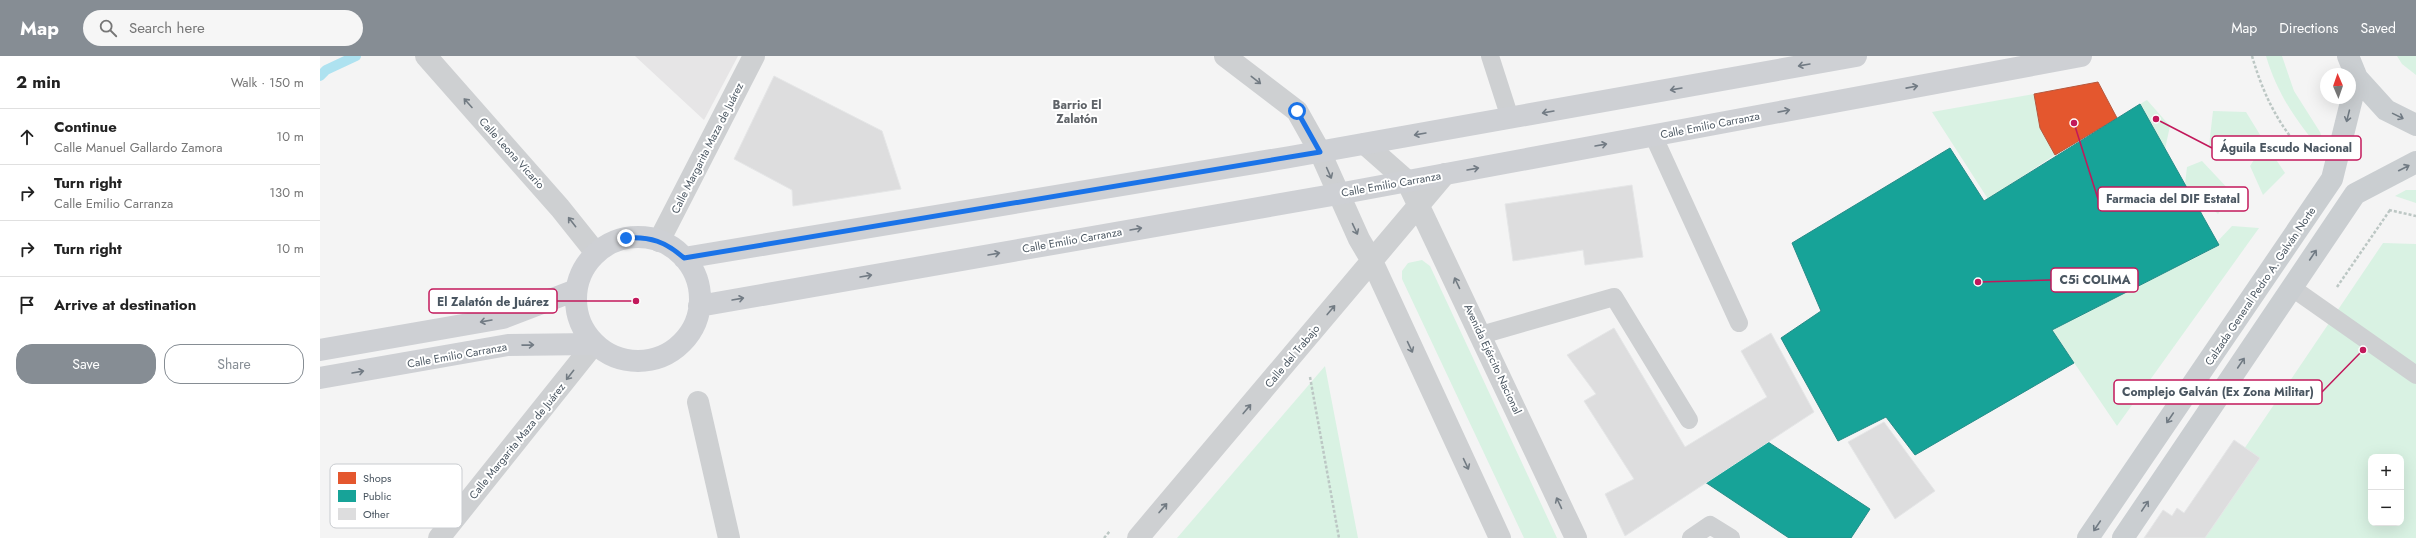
<!DOCTYPE html>
<html lang="en">
<head>
<meta charset="utf-8">
<style>
  body { margin:0; font-family:Jost,sans-serif; background:#f6f6f6; color:#222 }
  .controls { position:absolute; right:12px; bottom:12px; display:grid; overflow:hidden; border-radius:8px; box-shadow:0 4px 16px #0002 }
  .controls button { width:36px; height:36px; display:grid; place-items:center; padding:0; border:0; border-bottom:1px solid #e0e0e0; background:#fff; color:#222; font:20px sans-serif }
  .compass { position:absolute; left:2000px; top:12px; width:36px; height:36px; border-radius:50%; background:#fff; box-shadow:0 4px 16px #0002; rotate:358deg }
  .stop { position:absolute; width:12px; height:12px; margin:-9px; border:3px solid #1a73e8; border-radius:50%; background:#fff }
  .stop.end { background:#1a73e8; border-color:#fff; box-shadow:0 1px 4px #0008 }
  .list { margin:0; padding:0; list-style:none }
  h2 { display:flex; justify-content:space-between; align-items:center; height:52px; margin:0; padding:0 16px; font-size:17px }
  h2 small { font-size:13px; font-weight:400; color:#767676 }
  .list li { display:grid; grid-template-columns:26px 1fr auto; gap:12px; align-items:center; box-sizing:border-box; height:56px; padding:0 16px; border-top:1px solid #e0e0e0 }
  .list b { display:block; font-size:15px; white-space:nowrap }
  .list p { margin:0; font-size:13px; white-space:nowrap; color:#767676 }
  .list em { font-size:13px; font-style:normal; color:#767676 }
  .actions { display:flex; gap:8px; padding:12px 16px }
  .actions a { flex:1; padding:9px 0; border:1px solid #868d94; border-radius:16px; text-align:center; font-size:14px; color:#868d94 }
  .actions .main { background:#868d94; color:#fff }
  .icon { flex:none; width:22px; height:22px; fill:none; stroke:currentColor; stroke-width:2; stroke-linecap:round; stroke-linejoin:round }
  .map { position:relative; flex:none; width:2096px; height:482px; overflow:hidden }
  header { display:flex; align-items:center; gap:24px; box-sizing:border-box; height:56px; padding:0 20px; background:#868d94; color:#fff }
  header strong { font-size:19px }
  nav { display:flex; gap:22px; margin-inline-start:auto; font-size:14px }
  .search { width:280px; height:36px; background:#f6f6f6; display:flex; align-items:center; gap:10px; box-sizing:border-box; padding:0 14px; border-radius:22px; color:#767676; font-size:15px }
  main { display:flex }
  aside { flex:1; background:#fff }
  .map>svg:first-child { display:block }
  .education { fill:#e6e5e6 }
  .green { fill:#d9f2e3; fill-rule:evenodd }
  .shops { fill:#e4572e; stroke:#b6573d }
  .public { fill:#17a398; stroke:#268c88 }
  .lines { fill:none; stroke-linecap:round; stroke-linejoin:round }
  .stream { stroke:#aee2f0; stroke-width:10 }
  .building { fill:#ddddde; stroke:#e5e6e7 }
  .path { stroke:#bcc7c4; stroke-width:2.5; stroke-dasharray:3 2; stroke-linecap:butt }
  .service { stroke:#ced0d2; stroke-width:18 }
  .pedestrian { stroke:#ced0d2; stroke-width:22 }
  .minor { stroke:#ced0d2; stroke-width:22 }
  .secondary { stroke:#ced0d4; stroke-width:22 }
  .primary { stroke:#caced1; stroke-width:22 }
  .oneway { stroke:#727b84 }
  .oneway2 { stroke:#727b83 }
  .oneway3 { stroke:#707a83 }
  .route { stroke:#1a73e8; stroke-width:5 }
  .labels { text-anchor:middle; stroke-width:4; stroke-linejoin:round; paint-order:stroke }
  .street-label { font-size:11px; fill:#4a5661; stroke:#fff }
  .neighbourhood-label { font-size:12px; font-weight:bold; fill:#5f6368; stroke:#fff }
  .key { fill:#fff; stroke:#c9ccd0; stroke-width:1 }
  .key-label { font-size:11px; fill:#4a5661 }
  .leader { fill:none; stroke:#c2185b; stroke-width:1.5 }
  .callout-dot { fill:#c2185b; stroke:#fff; stroke-width:1.5 }
  .callout { fill:#fff; stroke:#c2185b; stroke-width:1.5 }
  .callout-label { font-size:12px; text-anchor:middle; font-weight:bold; fill:#4a5661 }
</style>
</head>
<body>
<header>
<strong>Map</strong>
<div class="search"><svg class="icon" aria-label="search" viewBox="0 0 24 24"><circle cx="10" cy="10" r="6"/><path d="M15 15l6 6"/></svg>Search here</div>
<nav><a>Map</a><a>Directions</a><a>Saved</a></nav>
</header>
<main>
<aside>
<h2>2 min<small>Walk · 150 m</small></h2>
<ul class="list">
<li><svg class="icon" aria-label="ahead" viewBox="0 0 24 24"><path d="M12 20V5M6 11l6-6 6 6"/></svg><div><b>Continue</b><p>Calle Manuel Gallardo Zamora</p></div><em>10 m</em></li>
<li><svg class="icon" aria-label="right" viewBox="0 0 24 24"><path d="M7 20v-9h11M14 6l5 5-5 5"/></svg><div><b>Turn right</b><p>Calle Emilio Carranza</p></div><em>130 m</em></li>
<li><svg class="icon" aria-label="right" viewBox="0 0 24 24"><path d="M7 20v-9h11M14 6l5 5-5 5"/></svg><div><b>Turn right</b></div><em>10 m</em></li>
<li><svg class="icon" aria-label="arrive" viewBox="0 0 24 24"><path d="M6 21V4h12l-3 4 3 4H6"/></svg><div><b>Arrive at destination</b></div></li>
</ul>
<div class="actions"><a class="main">Save</a><a>Share</a></div>
</aside>
<div class="map">
<svg width="2096" height="482" viewBox="0 0 2096 482">
  <rect width="100%" height="100%" fill="#f4f4f4"/>
  <!-- education -->
  <path class="education" d="M315,0H418L384,64Z"/>
  <!-- green -->
  <path class="green" d="M1946,0H1962L1974,35L2000,76L2009,103C1981,72 1958,41 1946,0Z
    M2077,0H2096V19L2082,8Z
    M1714,38L1720,72L1735,99L1668,143L1612,56Z
    M1827,44L1850,70L1845,93L1820,48Z
    M1893,55L1926,56L1942,82L1898,99L1889,90Z
    M1945,87L1965,117L1943,139L1930,110Z
    M1882,105L1912,137L1898,158L1883,145L1882,159L1865,128L1867,111Z
    M2086,134H2096V147L2075,140Z
    M1912,170L1939,172L1797,370L1732,274L1898,190L1897,186Z
    M2063,187L2096,188V482H1864ZM2051,401H2081V467H2051Z
    M1102,204L1110,210L1237,482H1204L1082,223V215L1088,207Z
    M1005,310L1038,482H857Z"/>
  <!-- shops -->
  <path class="shops" d="M1778,26L1797,62L1735,99L1720,72L1714,38Z"/>
  <!-- public -->
  <path class="public" d="M1820,48L1899,189L1732,274L1754,307L1595,399L1566,361L1518,385L1461,282L1501,255L1472,187L1630,92L1664,145Z
    M1448,386L1550,453L1531,482H1469L1385,426Z"/>
  <g class="lines">
    <!-- stream -->
    <path class="stream" d="M0,20L6,14L36,0"/>
  </g>
  <!-- building -->
  <path class="building" d="M454,20L562,75L581,133L473,150L472,134L414,103Z
    M1312,129L1323,201L1265,209L1263,194L1193,205L1185,148Z
    M1294,272L1365,391L1447,341L1421,295L1451,277L1494,356L1305,480L1285,438L1314,423L1264,345L1276,338L1247,299Z
    M1564,366L1615,435L1575,463L1528,386Z
    M1914,384L1940,402L1885,482H1824L1843,454L1852,460L1857,452L1864,457Z"/>
  <g class="lines">
    <!-- path -->
    <path class="path" d="M1932,0C1943,38 1960,74 1989,101
      M2069,154L2096,160
      M2017,231L2070,154
      M990,321L1019,482
      M784,482L790,475"/>
    <!-- service -->
    <path class="service" d="M1170,0L1190,62
      M1333,79L1419,267
      M1971,231L2096,319
      M1161,279L1294,241L1369,364
      M1371,482L1390,469L1411,482"/>
    <!-- pedestrian -->
    <path class="pedestrian" d="M378,346L409,482"/>
    <!-- minor -->
    <path class="minor" d="M106,0L240,152L276,197
      M905,0L977,55L1000,96L1039,183L1052,205L1180,482
      M1045,88L1087,125L1256,482
      M339,185L434,0
      M119,482L274,288
      M818,482L1125,118"/>
    <!-- secondary -->
    <path class="secondary" d="M256 243a62 62 0 1 1 124 0a62 62 0 1 1-124 0Z
      M364,202L970,101L1536,0
      M379,250L1018,138L1761,0
      M0,294L183,262L256,234
      M0,322L188,289L274,288"/>
    <!-- primary -->
    <path class="primary" d="M2028,0L2037,22L2066,54L2096,69
      M1768,482L2012,123L2037,22
      M1803,482L2035,138L2096,106"/>
  </g>
  <!-- one-way arrows -->
  <defs><path id="oneway-shaft" d="M-6 0H5M1.5-3L5.5 0L1.5 3" fill="none" stroke-width="1.6" stroke-linecap="round" stroke-linejoin="round"/></defs>
  <g class="oneway">
    <use href="#oneway-shaft" transform="translate(1484 9) rotate(170)"/>
    <use href="#oneway-shaft" transform="translate(1592 31) rotate(-11)"/>
    <use href="#oneway-shaft" transform="translate(1356 33) rotate(170)"/>
    <use href="#oneway-shaft" transform="translate(1464 55) rotate(-11)"/>
    <use href="#oneway-shaft" transform="translate(1228 56) rotate(170)"/>
    <use href="#oneway-shaft" transform="translate(1100 78) rotate(170)"/>
    <use href="#oneway-shaft" transform="translate(1281 89) rotate(-10)"/>
    <use href="#oneway-shaft" transform="translate(1153 113) rotate(-10)"/>
    <use href="#oneway-shaft" transform="translate(816 173) rotate(-10)"/>
    <use href="#oneway-shaft" transform="translate(674 198) rotate(-10)"/>
    <use href="#oneway-shaft" transform="translate(546 220) rotate(-10)"/>
    <use href="#oneway-shaft" transform="translate(418 243) rotate(-10)"/>
    <use href="#oneway-shaft" transform="translate(166 265) rotate(170)"/>
    <use href="#oneway-shaft" transform="translate(208 289) rotate(-1)"/>
    <use href="#oneway-shaft" transform="translate(38 316) rotate(-10)"/>
  </g>
  <g class="oneway2">
    <use href="#oneway-shaft" transform="translate(936 24) rotate(38)"/>
    <use href="#oneway-shaft" transform="translate(148 47) rotate(-132)"/>
    <use href="#oneway-shaft" transform="translate(1009 117) rotate(66)"/>
    <use href="#oneway-shaft" transform="translate(252 166) rotate(-128)"/>
    <use href="#oneway-shaft" transform="translate(1035 173) rotate(65)"/>
    <use href="#oneway-shaft" transform="translate(1137 227) rotate(-115)"/>
    <use href="#oneway-shaft" transform="translate(1011 254) rotate(-50)"/>
    <use href="#oneway-shaft" transform="translate(1090 291) rotate(65)"/>
    <use href="#oneway-shaft" transform="translate(250 319) rotate(128)"/>
    <use href="#oneway-shaft" transform="translate(927 353) rotate(-50)"/>
    <use href="#oneway-shaft" transform="translate(1146 408) rotate(65)"/>
    <use href="#oneway-shaft" transform="translate(1239 447) rotate(-115)"/>
    <use href="#oneway-shaft" transform="translate(843 452) rotate(-49)"/>
  </g>
  <g class="oneway3">
    <use href="#oneway-shaft" transform="translate(2028 60) rotate(104)"/>
    <use href="#oneway-shaft" transform="translate(2078 60) rotate(26)"/>
    <use href="#oneway-shaft" transform="translate(2084 112) rotate(-27)"/>
    <use href="#oneway-shaft" transform="translate(1993 199) rotate(-56)"/>
    <use href="#oneway-shaft" transform="translate(1921 307) rotate(-56)"/>
    <use href="#oneway-shaft" transform="translate(1850 362) rotate(124)"/>
    <use href="#oneway-shaft" transform="translate(1825 450) rotate(-56)"/>
    <use href="#oneway-shaft" transform="translate(1777 470) rotate(124)"/>
  </g>
  <g class="lines">
    <!-- route -->
    <path class="route" d="M306,182C330,180 346,186 364,202L1000,96L977,55"/>
  </g>
  <g class="labels">
    <!-- street labels -->
    <g class="street-label">
      <text transform="translate(1390 69) rotate(-11)" y="4">Calle Emilio Carranza</text>
      <text transform="translate(387 92) rotate(-63)" y="4">Calle Margarita Maza de Juárez</text>
      <text transform="translate(192 97) rotate(48)" y="4">Calle Leona Vicario</text>
      <text transform="translate(1071 128) rotate(-10)" y="4">Calle Emilio Carranza</text>
      <text transform="translate(752 184) rotate(-10)" y="4">Calle Emilio Carranza</text>
      <text transform="translate(1940 230) rotate(-56)" y="4">Calzada General Pedro A. Galván Norte</text>
      <text transform="translate(137 299) rotate(-10)" y="4">Calle Emilio Carranza</text>
      <text transform="translate(972 300) rotate(-50)" y="4">Calle del Trabajo</text>
      <text transform="translate(1173 303) rotate(65)" y="4">Avenida Ejército Nacional</text>
      <text transform="translate(197 385) rotate(-51)" y="4">Calle Margarita Maza de Juárez</text>
    </g>
    <!-- neighbourhood labels -->
    <g class="neighbourhood-label">
      <text x="757" y="53">Barrio El<tspan x="757" dy="14">Zalatón</tspan></text>
    </g>
  </g>
  <!-- legend -->
  <rect x="10" y="408" width="132" height="64" rx="6" class="key"/>
  <rect x="18" y="416" width="18" height="12" fill="#e4572e"/>
  <rect x="18" y="434" width="18" height="12" fill="#17a398"/>
  <rect x="18" y="452" width="18" height="12" fill="#ddddde"/>
  <g class="key-label">
    <text x="43" y="426">Shops</text>
    <text x="43" y="444">Public</text>
    <text x="43" y="462">Other</text>
  </g>
  <!-- callouts -->
  <path class="leader" d="M1836 63L1892 92M1754 67L1778 143M1658 226L1731 224M316 245L237 245M2043 294L2002 336"/>
  <g class="callout-dot">
    <circle cx="1836" cy="63" r="4"/>
    <circle cx="1754" cy="67" r="4"/>
    <circle cx="1658" cy="226" r="4"/>
    <circle cx="316" cy="245" r="4"/>
    <circle cx="2043" cy="294" r="4"/>
  </g>
  <g class="callout">
    <rect x="1892" y="80" width="149" height="24" rx="4"/>
    <rect x="1778" y="131" width="150" height="24" rx="4"/>
    <rect x="1731" y="212" width="87" height="24" rx="4"/>
    <rect x="109" y="233" width="128" height="24" rx="4"/>
    <rect x="1794" y="324" width="208" height="24" rx="4"/>
  </g>
  <g class="callout-label">
    <text x="1966" y="96">Águila Escudo Nacional</text>
    <text x="1853" y="147">Farmacia del DIF Estatal</text>
    <text x="1775" y="228">C5i COLIMA</text>
    <text x="173" y="250">El Zalatón de Juárez</text>
    <text x="1898" y="340">Complejo Galván (Ex Zona Militar)</text>
  </g>
</svg>
<div class="controls">
<button>+</button>
<button>−</button>
</div>
<svg class="compass" viewBox="-18 -18 36 36"><path d="M0-13l5 13h-10z" fill="#e53935"/><path d="M0 13l5-13h-10z" fill="#767676"/></svg>
<div class="stop" style="left:977px;top:55px"></div>
<div class="stop end" style="left:306px;top:182px"></div>
</div>
</main>
</body>
</html>
